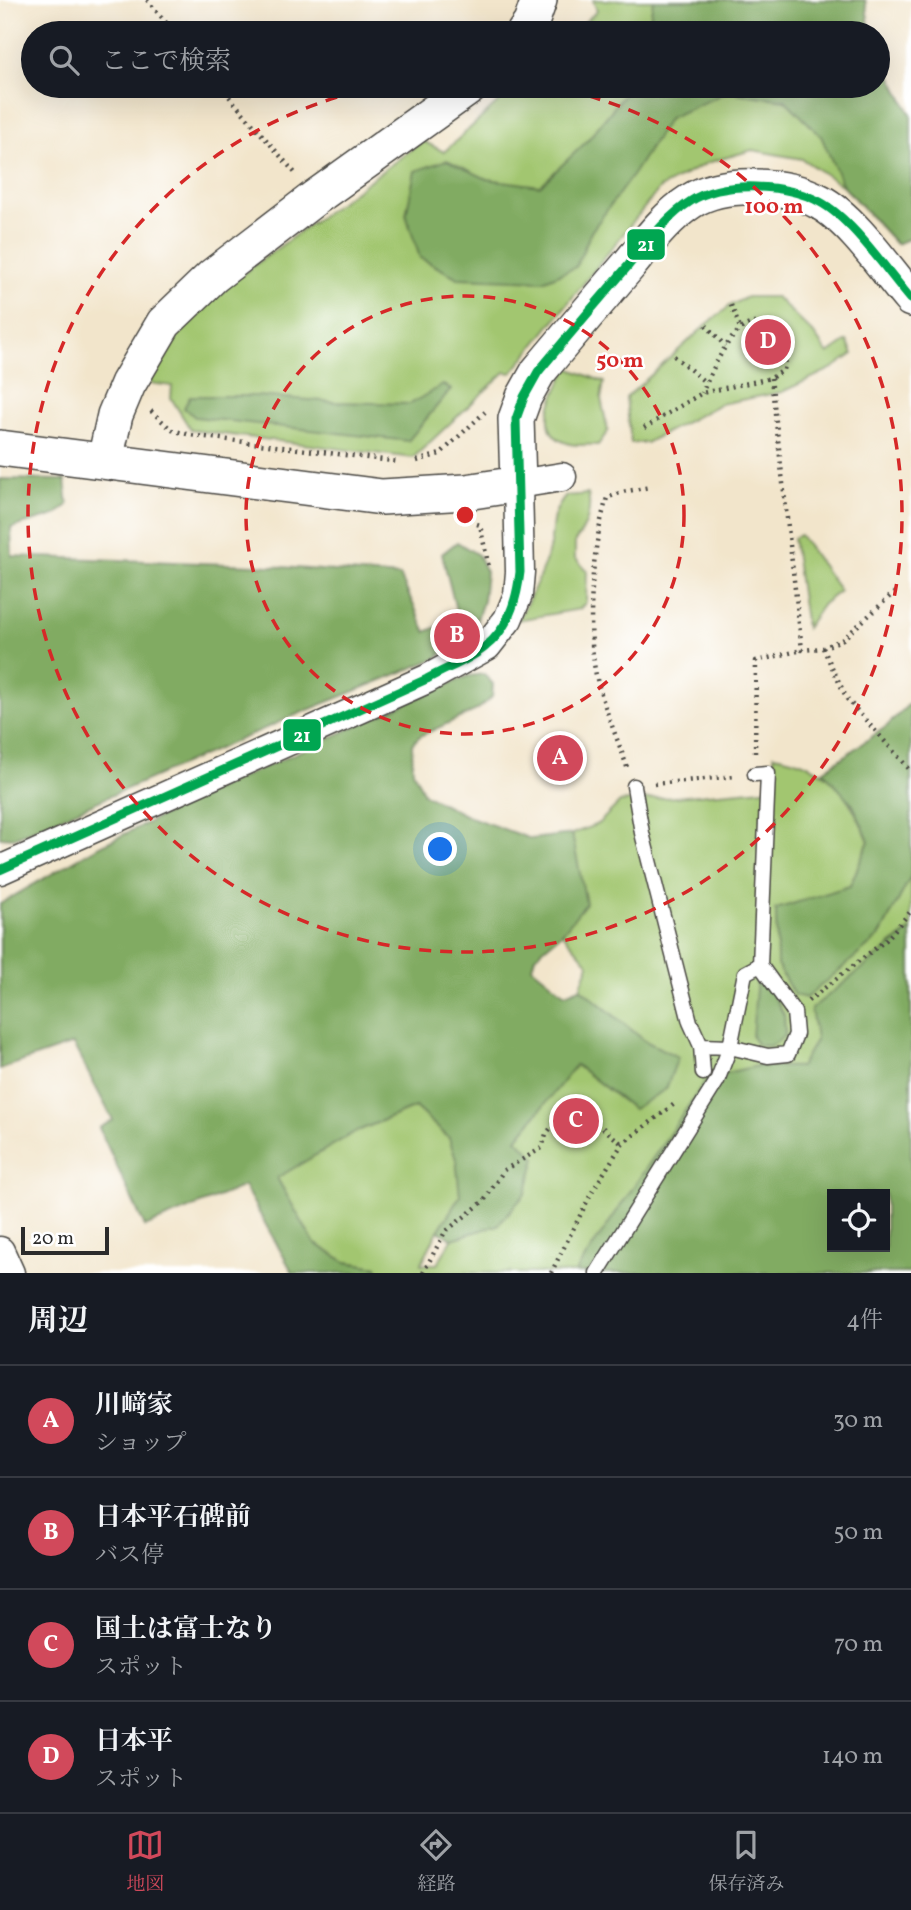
<!DOCTYPE html>
<html lang="ja">
<head>
<meta charset="utf-8">
<style>
  body { margin:0; font-family:Vollkorn,"Noto Serif JP",serif; background:#20242c; color:#f1f3f6 }
  .controls { position:absolute; right:21px; bottom:21px; display:grid; overflow:hidden; border-radius:0px; box-shadow:0 7px 28px #0002 }
  .controls button { width:63px; height:63px; display:grid; place-items:center; padding:0; border:0; border-bottom:2px solid #363941; background:#171b24; color:#f1f3f6; font:35px sans-serif }
  .scale { position:absolute; left:21px; bottom:18px; width:88px; box-sizing:border-box; padding-left:7px; border:4px solid #2b2b2b; border-top:0; font-size:19px; line-height:24px; white-space:nowrap; color:#2b2b2b; -webkit-text-stroke:5px #fff; paint-order:stroke }
  .you { position:absolute; left:441px; top:850px; width:24px; height:24px; margin:-18px; border:5px solid #fff; border-radius:50%; background:#1a73e8; box-shadow:0 0 0 10px #1a73e833 }
  .badge { display:grid; place-items:center; width:46px; height:46px; border-radius:50%; background:#d1495b; color:#fff; font-size:23px; font-weight:700 }
  .pin { position:absolute; translate:-50% -50%; border:4px solid #fff; box-shadow:0 2px 7px #0006 }
  .list { margin:0; padding:0; list-style:none }
  h2 { display:flex; justify-content:space-between; align-items:center; height:91px; margin:0; padding:0 28px; font-size:30px }
  h2 small { font-size:23px; font-weight:400; color:#9ea1a6 }
  .list li { display:grid; grid-template-columns:46px 1fr auto; gap:21px; align-items:center; box-sizing:border-box; height:112px; padding:0 28px; border-top:2px solid #363941 }
  .list b { display:block; font-size:26px; white-space:nowrap }
  .list p { margin:0; font-size:23px; white-space:nowrap; color:#9ea1a6 }
  .list em { font-size:23px; font-style:normal; color:#9ea1a6 }
  .icon { flex:none; width:38px; height:38px; fill:none; stroke:currentColor; stroke-width:2; stroke-linecap:round; stroke-linejoin:round }
  .map { position:relative; flex:none; width:911px; height:1273px; overflow:hidden }
  .search { position:absolute; background:#171b24; box-shadow:0 7px 28px #0002; left:21px; right:21px; top:21px; height:77px; display:flex; align-items:center; gap:18px; box-sizing:border-box; padding:0 24px; border-radius:38px; color:#9ea1a6; font-size:26px }
  .sheet { height:539px; background:#171b24 }
  nav { display:flex; justify-content:space-around; align-items:center; box-sizing:border-box; height:98px; border-top:2px solid #363941; background:#171b24; font-size:19px; color:#9ea1a6 }
  nav a { display:grid; justify-items:center; gap:4px }
  nav .on { color:#d1495b }
  .map>svg:first-child { display:block }
  .green { fill:#a2c670; stroke:#66784e; stroke-width:2 }
  .forest { fill:#81ab62; stroke:#566b46; stroke-width:2; fill-rule:evenodd }
  .lines { fill:none; stroke-linecap:round; stroke-linejoin:round }
  .service-casing { stroke:#494743; stroke-width:17 }
  .minor-casing { stroke:#494743; stroke-width:31 }
  .tertiary-casing { stroke:#494743; stroke-width:38 }
  .path { stroke:#494743; stroke-width:4.5; stroke-dasharray:2 5; stroke-linecap:butt }
  .service { stroke:#fff; stroke-width:14 }
  .minor { stroke:#fff; stroke-width:28 }
  .tertiary { stroke:#fff; stroke-width:35 }
  .bus-1-casing { stroke:#fff; stroke-width:14 }
  .bus-1 { stroke:#00a651; stroke-width:9 }
  .ring { fill:none; stroke:#d62828; stroke-width:3.5; stroke-dasharray:12 9 }
  .centre { fill:#d62828; stroke:#fff; stroke-width:3.5 }
  .ring-label { font-size:21px; text-anchor:middle; font-weight:bold; fill:#d62828; stroke:#fff; stroke-width:5; stroke-linejoin:round; paint-order:stroke }
  .line-badge { stroke:#fff; stroke-width:2.5 }
  .badge-label { font-size:19px; text-anchor:middle; font-weight:bold; fill:#fff }
</style>
</head>
<body>
<div class="map">
<svg width="911" height="1273" viewBox="0 0 911 1273">
  <rect width="100%" height="100%" fill="#fff"/>
  <filter id="ink" filterUnits="userSpaceOnUse"><feTurbulence type="fractalNoise" baseFrequency=".0143" numOctaves="2"/><feDisplacementMap in="SourceGraphic" scale="14" xChannelSelector="R" yChannelSelector="G"/><feConvolveMatrix kernelMatrix="1 2 1 2 8 2 1 2 1" color-interpolation-filters="sRGB"/></filter>
  <filter id="wash" filterUnits="userSpaceOnUse"><feTurbulence type="fractalNoise" baseFrequency=".00686" numOctaves="4" result="noise"/><feDisplacementMap in="SourceGraphic" scale="28" xChannelSelector="R" yChannelSelector="G"/><feGaussianBlur stdDeviation="1.57" result="paint"/><feColorMatrix in="noise" values="0 0 0 0 0 0 0 0 0 0 0 0 0 0 0 0 0 1.4 0 .05"/><feComposite in="paint" operator="in"/></filter>
  <g filter="url(#wash)">
    <rect width="100%" height="100%" fill="#f2e5cb"/>
    <!-- green -->
    <path class="green" d="M593,0H865L870,33H573L597,11Z
      M878,50L911,115V238L896,244L843,186L802,159L752,150L707,163L660,188L512,373L505,372L413,458L191,430L171,398L172,386L148,383L176,333L229,284L423,141L444,152L516,86H878Z
      M747,297H776L813,333L828,354L847,341L853,354L833,368L782,392L720,404L646,443H631L626,398L706,325L731,305Z
      M568,368L604,382L601,399L608,431L598,445C589,444 578,446 570,444C530,434 557,389 568,368Z
      M588,494C592,511 586,529 575,541V558L587,571L586,602L580,609L518,620C530,598 541,577 548,553C556,527 546,520 566,496Z
      M800,535L840,591L823,604L806,628L793,538Z
      M774,755C830,764 847,792 869,841L850,886L776,910L879,937L911,876V930L891,944L816,1039L800,1068L757,1066L632,1191L575,1273H379L377,1267L346,1262L314,1243L276,1178L355,1132L415,1107L449,1138L456,1159L465,1217L438,1231L421,1264H437L452,1239L498,1225L517,1139L576,1065L633,1109L678,1057L645,1041L580,988L589,964L562,933L585,903L572,834L598,824L620,802L774,788Z"/>
    <!-- forest -->
    <path class="forest" d="M653,0H865L870,33H648Z
      M878,50L911,115V238L896,244L843,186L821,136L785,100L727,92L669,118L634,173L591,232L576,267L543,281L458,278L420,258L406,215L415,171L447,160L487,179L540,186L586,142L631,86H878Z
      M443,385L451,389L408,441L195,417L184,408L190,396H257L336,402L410,404Z
      M0,479L65,480L68,505L55,515L11,528L12,556L255,565L400,576L426,632L458,618L442,554L457,542L478,555L486,572L483,601L474,628L437,658L298,714L14,838L0,837Z
      M484,674L493,684L492,697L477,710L420,736L412,744L413,771L424,794L465,815L531,839L572,834L586,903L562,933L535,956L532,967L565,994L580,988L645,1041L678,1057L666,1089L633,1109L576,1065L517,1139L536,1158L526,1193L498,1225L452,1239L438,1231L460,1196L456,1159L449,1138L415,1107L355,1132L277,1178L314,1243L346,1262L377,1267L379,1273H293L244,1186L145,1227L99,1128L113,1120L73,1044L0,1069V904L98,847L225,785L429,693L468,676Z
      M911,702V876L879,937L806,998L794,995L777,965L776,909L850,886L869,841L853,805L823,771L887,726Z
      M911,930V1273H575L708,1077L757,1066L800,1067L816,1039L811,1009ZM832,1194H885V1247H832Z
      M757,977L764,978L784,1015L785,1034C777,1044 769,1049 757,1044L752,1037Z"/>
  </g>
  <g filter="url(#ink)">
    <g class="lines">
      <defs>
        <path id="service" d="M634,786L642,833L690,1022L701,1046L703,1073
          M701,1046L730,1047L768,1056L788,1054L796,1034L794,1012L760,965
          M597,1273L717,1081L730,1047L745,973L760,965L768,773L755,774"/>
        <path id="minor" d="M0,870L427,679L487,646L508,619L518,595L520,572L518,484L562,477
          M0,1251L10,1273"/>
        <path id="tertiary" d="M524,33L531,23L539,0
          M0,448L382,497L466,492L518,484L516,419L524,397L538,372C568,336 598,301 628,266C647,243 666,217 691,201C724,180 787,184 820,202C852,219 887,271 911,299
          M105,460L115,415L128,384L164,323L213,276L316,197L471,86"/>
      </defs>
      <!-- service casing -->
      <use href="#service" class="service-casing"/>
      <!-- minor casing -->
      <use href="#minor" class="minor-casing"/>
      <!-- tertiary casing -->
      <use href="#tertiary" class="tertiary-casing"/>
      <!-- path -->
      <path class="path" d="M147,0L175,33
        M220,86L295,173
        M731,305L740,328
        M706,325L725,346
        M674,356L706,383
        M771,378L802,650L823,648L843,639L897,590
        M151,411L172,430L190,435L399,462
        M644,428L702,393L771,378L784,370L787,354C783,347 779,335 773,330C739,300 712,372 702,393
        M417,461L440,454L485,412
        M477,524L480,525L489,568
        M823,648L847,699L911,771
        M755,753L756,661L802,650
        M627,767C617,737 603,706 596,675C586,626 592,545 607,498L622,492L650,487
        M654,784L736,776
        M808,1001L886,940L911,911
        M423,1273L445,1232L484,1201L504,1170L542,1148L546,1134L572,1102L622,1144
        M551,1273L592,1192L622,1144L677,1102"/>
      <!-- service -->
      <use href="#service" class="service"/>
      <!-- minor -->
      <use href="#minor" class="minor"/>
      <!-- tertiary -->
      <use href="#tertiary" class="tertiary"/>
      <defs>
        <path id="bus-1" d="M0,870L427,679C446,668 470,660 486,646C509,628 517,599 520,572L516,419L524,397L538,372C568,336 598,301 628,266C647,243 666,217 691,201C724,180 787,184 820,202C852,219 887,271 911,299"/>
      </defs>
      <!-- bus-1 casing -->
      <use href="#bus-1" class="bus-1-casing"/>
      <!-- bus-1 -->
      <use href="#bus-1" class="bus-1"/>
    </g>
  </g>
  <!-- distance rings -->
  <g class="ring">
    <circle cx="465" cy="515" r="219"/>
    <path d="M548 86A437 437 0 1 1 382 86"/>
  </g>
  <circle cx="465" cy="515" r="10" class="centre"/>
  <g class="ring-label">
    <text x="774" y="213">100 m</text>
    <text x="620" y="367">50 m</text>
  </g>
  <g class="line-badge">
    <rect x="626" y="228" width="40" height="33" rx="7" fill="#00a651"/>
    <rect x="282" y="718" width="40" height="34" rx="7" fill="#00a651"/>
  </g>
  <g class="badge-label">
    <text x="646" y="251">21</text>
    <text x="302" y="742">21</text>
  </g>
</svg>
<div class="controls">
<button><svg class="icon" aria-label="locate" viewBox="0 0 24 24"><circle cx="12" cy="12" r="6"/><path d="M12 2v4M12 18v4M2 12h4M18 12h4"/></svg></button>
</div>
<div class="scale">20 m</div>
<div class="you"></div>
<div class="pin badge" style="left:560px;top:758px">A</div>
<div class="pin badge" style="left:457px;top:636px">B</div>
<div class="pin badge" style="left:576px;top:1121px">C</div>
<div class="pin badge" style="left:768px;top:342px">D</div>
<div class="search"><svg class="icon" aria-label="search" viewBox="0 0 24 24"><circle cx="10" cy="10" r="6"/><path d="M15 15l6 6"/></svg>ここで検索</div>
</div>
<section class="sheet">
<h2>周辺<small>4件</small></h2>
<ul class="list">
<li><span class="badge">A</span><div><b>川﨑家</b><p>ショップ</p></div><em>30 m</em></li>
<li><span class="badge">B</span><div><b>日本平石碑前</b><p>バス停</p></div><em>50 m</em></li>
<li><span class="badge">C</span><div><b>国土は富士なり</b><p>スポット</p></div><em>70 m</em></li>
<li><span class="badge">D</span><div><b>日本平</b><p>スポット</p></div><em>140 m</em></li>
</ul>
</section>
<nav>
<a class="on"><svg class="icon" aria-label="map" viewBox="0 0 24 24"><path d="M3 6l6-2 6 2 6-2v14l-6 2-6-2-6 2zM9 4v14M15 6v14"/></svg>地図</a>
<a><svg class="icon" aria-label="directions" viewBox="0 0 24 24"><path d="M12 3l9 9-9 9-9-9zM9 14v-3h6M13 9l2 2-2 2"/></svg>経路</a>
<a><svg class="icon" aria-label="saved" viewBox="0 0 24 24"><path d="M7 4h10v16l-5-4-5 4z"/></svg>保存済み</a>
</nav>
</body>
</html>
